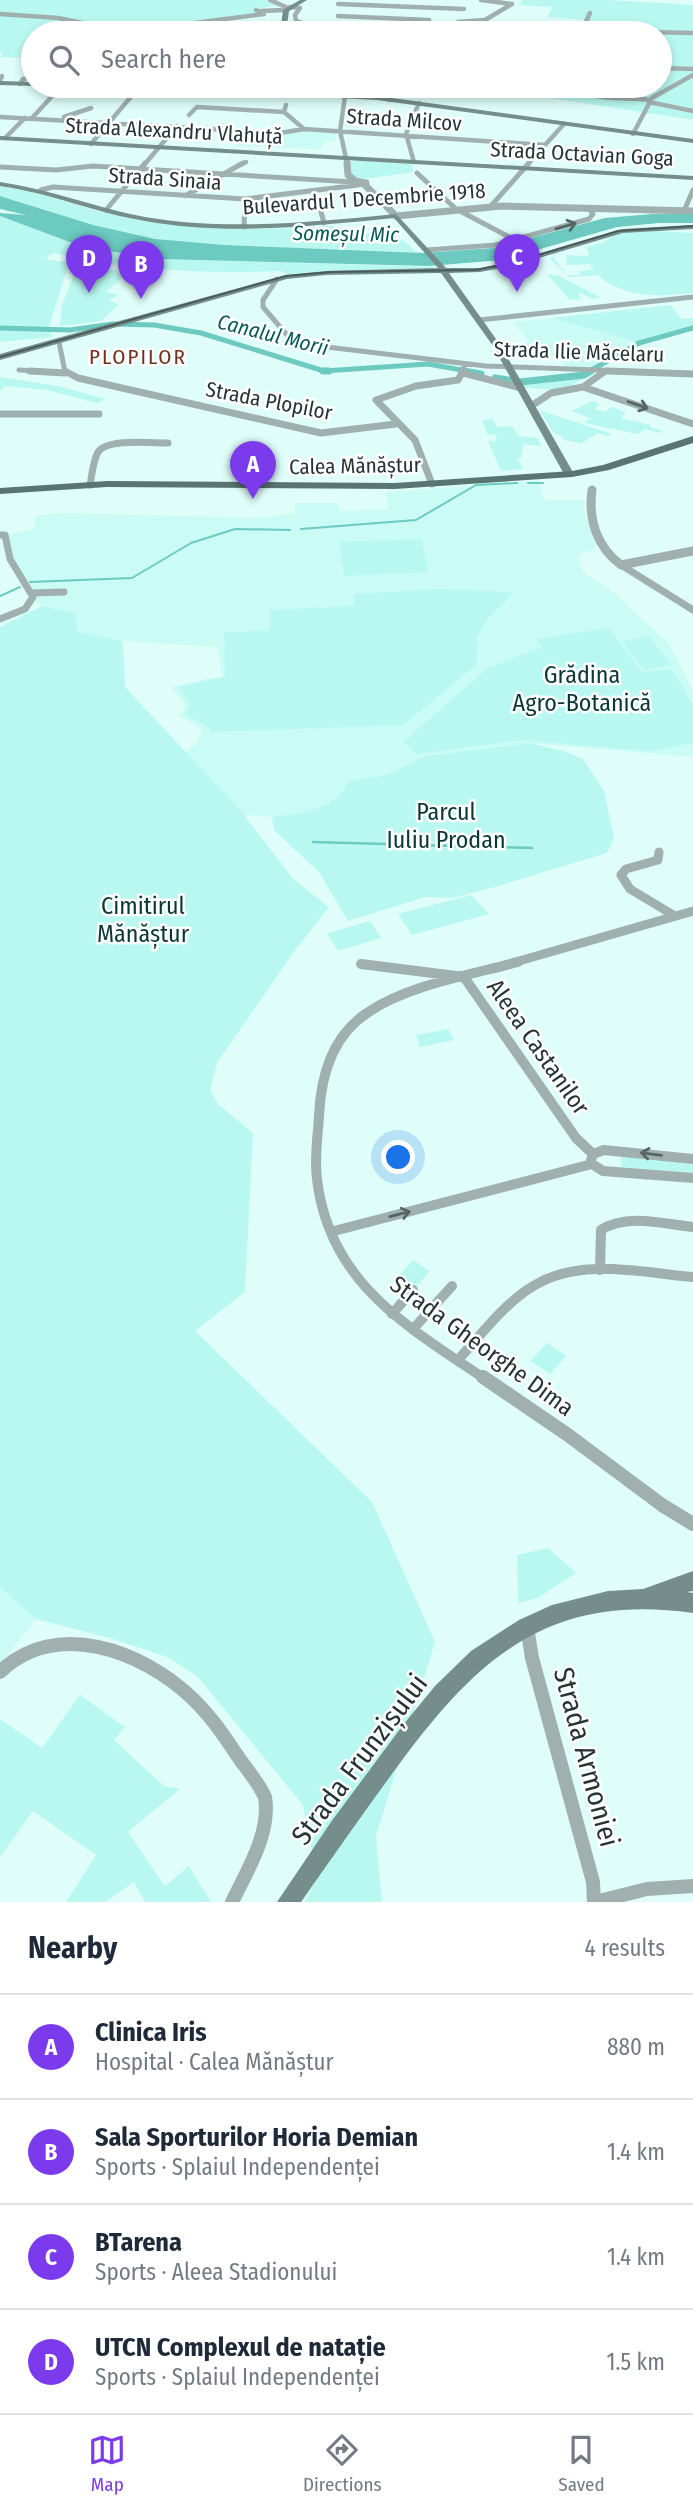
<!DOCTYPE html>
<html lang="en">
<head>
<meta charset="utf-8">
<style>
  body { margin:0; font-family:"Fira Sans Condensed",sans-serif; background:#f2f2f3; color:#1f2937 }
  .you { position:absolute; left:399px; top:1158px; width:24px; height:24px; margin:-18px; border:5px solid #fff; border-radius:50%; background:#1a73e8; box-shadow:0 0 0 10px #1a73e833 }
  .badge { display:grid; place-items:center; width:46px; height:46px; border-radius:50%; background:#7c3aed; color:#fff; font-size:23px; font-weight:700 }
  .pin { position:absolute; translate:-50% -58px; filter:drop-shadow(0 2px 4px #0008) }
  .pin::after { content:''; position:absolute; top:37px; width:24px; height:21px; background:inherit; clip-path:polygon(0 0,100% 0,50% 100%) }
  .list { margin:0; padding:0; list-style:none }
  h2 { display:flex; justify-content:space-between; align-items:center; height:91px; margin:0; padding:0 28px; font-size:30px }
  h2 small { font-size:23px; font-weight:400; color:#747a83 }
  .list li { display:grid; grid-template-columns:46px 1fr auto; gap:21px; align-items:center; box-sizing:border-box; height:105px; padding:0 28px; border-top:2px solid #e0e1e3 }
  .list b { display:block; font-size:26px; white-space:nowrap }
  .list p { margin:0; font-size:23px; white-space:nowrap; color:#747a83 }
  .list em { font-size:23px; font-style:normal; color:#747a83 }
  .icon { flex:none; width:38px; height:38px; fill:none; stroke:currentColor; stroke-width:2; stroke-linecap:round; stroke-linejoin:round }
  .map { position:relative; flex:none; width:693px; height:1902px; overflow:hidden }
  .search { position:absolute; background:#fff; box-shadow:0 4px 10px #0003; left:21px; right:21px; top:21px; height:77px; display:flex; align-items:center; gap:18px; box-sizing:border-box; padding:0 24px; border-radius:38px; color:#747a83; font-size:26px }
  .sheet { height:511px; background:#fff }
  nav { display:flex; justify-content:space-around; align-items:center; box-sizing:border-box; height:98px; border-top:2px solid #e0e1e3; background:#fff; font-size:19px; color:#747a83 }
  nav a { display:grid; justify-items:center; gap:4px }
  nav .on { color:#7c3aed }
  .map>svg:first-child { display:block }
  .built { fill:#cafbf5 }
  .green { fill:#b9f8f0 }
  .water { fill:#6ccac1 }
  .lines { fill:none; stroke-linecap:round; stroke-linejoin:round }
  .stream-far1 { stroke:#6ccac1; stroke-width:2 }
  .stream { stroke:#6ccac1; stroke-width:2.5 }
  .canal-far1 { stroke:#6ccac1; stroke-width:5 }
  .canal { stroke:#6ccac1; stroke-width:7 }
  .minor-far5 { stroke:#a0b0ae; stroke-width:4.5 }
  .minor-far4 { stroke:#a0b0ae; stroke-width:5 }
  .minor-far3 { stroke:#a0b0ae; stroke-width:7 }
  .minor-far2 { stroke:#a0b0ae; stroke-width:9 }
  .minor-far1 { stroke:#a0b0ae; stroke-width:10 }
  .minor { stroke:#a0b0ae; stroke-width:14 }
  .tertiary-far2 { stroke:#a0b0ae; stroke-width:5 }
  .tertiary-far1 { stroke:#a0b0ae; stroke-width:7 }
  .tertiary { stroke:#a0b0ae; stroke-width:9 }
  .secondary { fill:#768e8b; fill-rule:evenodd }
  .primary { fill:#587572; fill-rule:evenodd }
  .tram { stroke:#495b59; stroke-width:2 }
  .oneway { stroke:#576664 }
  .labels { text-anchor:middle; stroke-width:5; stroke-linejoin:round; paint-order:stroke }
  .far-street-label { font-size:21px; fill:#263533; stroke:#fff }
  .far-water-label { font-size:21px; font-style:italic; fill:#065b56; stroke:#fff }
  .far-neighbourhood-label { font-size:21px; letter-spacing:2px; fill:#722f1b; stroke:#fff }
  .park-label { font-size:24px; fill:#0a3835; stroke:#fff }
  .street-label { font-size:24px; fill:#263533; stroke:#fff }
  .near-street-label { font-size:28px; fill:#263533; stroke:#fff }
</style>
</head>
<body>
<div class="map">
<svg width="693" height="1902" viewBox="0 0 693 1902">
  <rect width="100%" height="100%" fill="#dffefa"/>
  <!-- built -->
  <path class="built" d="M304,129L336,132V141H326L320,149L234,146L244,132L280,134Z
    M552,318L635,342L591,368L564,367L565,358L511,356L505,346L529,342L514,322Z
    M538,481L545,500H585L584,509L596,548L578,556L583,572L613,592L669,644L693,691V757L530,743L426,756L386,775L348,781L334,802L320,810L272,817L241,815L186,752L197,743L202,730L179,716L186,706L171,687L222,676L218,647L123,641L77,632L76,613L42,606L33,599L15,570L5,535L34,529L35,516L59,513L261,518L295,513V503H337L340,511L389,509L386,492Z
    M0,1587L36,1619L0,1664Z"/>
  <!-- green -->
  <path class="green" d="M0,0H265L278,6L258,8L256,14L124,29L122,32L33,33V58L0,57L3,53L0,52Z
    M523,0H608L693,5V120L473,86H660V33H556L581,32L590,20L547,17L553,7L518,5Z
    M359,160L408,163L411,164L413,172L365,179L352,176L350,162Z
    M0,186C43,192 83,209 125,217C194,232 265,230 334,226L336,234L369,233L383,242L403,240L415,251L423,253C334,248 244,249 155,239C102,233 51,210 0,196Z
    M0,216L84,247L160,259L436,267L425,270L324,271L287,275L282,271C205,274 129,271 55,253L47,256L48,260L69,262L49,327H0Z
    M641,230L693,233V293C662,297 621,298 598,275L569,277L549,258L564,252L552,256L567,275H581L579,271L593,270L590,264L567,265L566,255L588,256L589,252L585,247L602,243L615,235Z
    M78,264L138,274L132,278L123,277L106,292L118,295L109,301L119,304L101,321L60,326L62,305Z
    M547,274L559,276L600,297L593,299L578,292L581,299L570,300Z
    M671,305L681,319L693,318V327L635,342L552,318Z
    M0,329L50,330L52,337L0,342Z
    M589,374H594L573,384L575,387L559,390L526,388L523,383L578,378Z
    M0,377L58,386L105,399L97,403L47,390L5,386L0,391Z
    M592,401L600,404L594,409L604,412L612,407L626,412L621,418L651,425L650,427L663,431L659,433L645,429L639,434L584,423L590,418L571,411Z
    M539,410L612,434L608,436L597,433L581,444C574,441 568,441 562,439L564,437L554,433Z
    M493,419L497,427L512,426L518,436L538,438L541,446L524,444L521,458L518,459L523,469L501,471L488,441L495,442L497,435L487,434L482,420Z
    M422,539L428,572L344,576L339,542Z
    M437,589L514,592L487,620L477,637L476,665L403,725L210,732V728L185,714L191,707L179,687L225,677L224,633L269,630L270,610L354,606V594Z
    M42,606L76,613L77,632L123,641L125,687L242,812L293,879L329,907L293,953L217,1063L210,1090L218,1104L253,1133L245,1292L195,1331L372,1502L435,1642L376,1836L382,1902H304L317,1879L303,1805L197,1676L167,1657L113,1639L36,1619L0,1587V627Z
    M609,628L642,672L672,669L693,705V743L650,751L521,740L417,754L403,742L488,668L542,647L536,639Z
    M649,636L671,665L644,670L622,641Z
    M530,743L563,751L583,759L604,791L614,838L607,853L495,887L453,898L425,897L348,921L319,872L274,830L272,817C303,812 333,813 348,781L386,775L426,756Z
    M471,895L489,914L412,935L398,914Z
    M370,921L381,938L338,951L327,933Z
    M448,1029L454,1040L420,1047L416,1035Z
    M621,1155L693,1162V1175L621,1167Z
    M413,1260L430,1271L413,1290L396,1279Z
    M547,1343L566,1356L550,1374L530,1361Z
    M548,1548L576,1573L538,1598L518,1603L517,1555Z
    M80,1695L125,1727L114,1740L164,1786L180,1789L128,1832L165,1886L189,1866L211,1902H145L134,1882L105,1902H66L96,1855L33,1811L0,1857V1719L42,1748Z"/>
  <!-- water -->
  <path class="water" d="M0,196L93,225L155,239L225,245L423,253L493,248L605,218L652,214H693V223H659L617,227L502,260L429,266L160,259L83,247L0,216V213L26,215L0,209Z"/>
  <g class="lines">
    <!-- stream-far1 -->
    <path class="stream-far1" d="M528,483H543
      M301,529L416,520L476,485L517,483
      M30,582L132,578L191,543L235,529L290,530
      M0,596L20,587"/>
    <!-- stream -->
    <path class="stream" d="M313,842L532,848"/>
    <!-- canal-far1 -->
    <path class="canal-far1" d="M0,328L70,330L113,324L154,325L201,333L324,371L428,364L473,372
      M588,372L639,343L693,328"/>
    <!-- canal -->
    <path class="canal" d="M323,371H329
      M463,371L481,374
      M495,378L520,382L584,375L591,371"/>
    <!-- minor-far5 -->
    <path class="minor-far5" d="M270,0L288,8
      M481,0L512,4
      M338,4L464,9
      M290,7L300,8L295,15L296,21L308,25L539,33L572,30L652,31
      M260,11L286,10
      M0,14L58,18L102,27L149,29L264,14L256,10
      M338,16L429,20
      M453,29L458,22L485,20L512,4
      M582,30L590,13
      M648,32L693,33
      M660,68L693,69
      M0,81L2,76
      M20,84L23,79L33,78
      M591,86L596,96C615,100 631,97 650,100
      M345,96L340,131L346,158
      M389,100L395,86
      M649,102L693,111
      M286,105L284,112L304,129
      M189,115L197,107L284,112
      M0,117L280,133L304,129L545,145
      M64,117L91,108
      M32,118L56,92
      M633,134L652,98L693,75
      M5,138L25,118
      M91,144L140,86
      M414,162L406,134L419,103
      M144,165L177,126
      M240,165L246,162
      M527,165L564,124"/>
    <!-- minor-far4 -->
    <path class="minor-far4" d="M0,167L56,170L93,166L353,182
      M417,173L456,209L515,240
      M41,190L53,187L245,199L358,185
      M185,196L243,163
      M319,204L324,223
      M490,207L529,163
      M106,210L145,163
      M684,211L693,190
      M244,227L245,199
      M427,250L495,245L589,219L593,214L590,210
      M277,279L263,300V307L287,335L310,345L486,366L653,372
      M479,320L693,297
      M59,342L65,372
      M19,370L56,372
      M463,372L464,365"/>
    <!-- minor-far3 -->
    <path class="minor-far3" d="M30,371L65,373
      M65,371L78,378L321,433L396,424
      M607,371L693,374
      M463,373L521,388
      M583,387L693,424
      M531,406L551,393L583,387L604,372
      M0,414H99
      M432,484L415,440L376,400L416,386L458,380L463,371
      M90,485C92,475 93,461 98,452C107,438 152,443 168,443
      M0,535H5L10,559L33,597L25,609L0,619
      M621,565L693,610
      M31,593L64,592"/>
    <!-- minor-far2 -->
    <path class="minor-far2" d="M659,852L658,860L626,869L621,875L630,889L675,916
      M512,963L693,911"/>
    <!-- minor-far1 -->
    <path class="minor-far1" d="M361,964L464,977L576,1138L593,1154
      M591,1160L593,1154L604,1150L693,1159
      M592,1164L603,1171L693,1178
      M334,1231L592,1164
      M600,1270L601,1230C627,1213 664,1224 693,1227
      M392,1314L413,1290
      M413,1329L452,1286
      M458,1360C482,1334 504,1303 535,1285C582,1257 642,1273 693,1277
      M485,1379C407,1326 329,1283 317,1179C314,1158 318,1136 319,1115C321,1075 332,1036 367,1013C408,985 470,975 518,962"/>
    <!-- minor -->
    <path class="minor" d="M483,1377L568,1435L662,1505L693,1524
      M527,1627L532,1658L593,1882L594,1902
      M0,1672C56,1618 143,1651 192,1698C212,1717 226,1739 241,1761C250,1773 259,1784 265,1797C271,1833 247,1871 232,1902
      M595,1902L647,1889L693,1886"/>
    <!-- tertiary-far2 -->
    <path class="tertiary-far2" d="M346,158L347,165"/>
    <!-- tertiary-far1 -->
    <path class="tertiary-far1" d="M347,163L348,175L355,181
      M355,181L366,183L353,184Z
      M364,184L396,216L502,206L693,211"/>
    <!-- tertiary -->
    <path class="tertiary" d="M592,490C588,520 597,547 621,565L693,551"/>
    <!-- secondary -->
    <path class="secondary" d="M300,0H307L289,11L286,33H280L283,10Z
      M0,81L33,82L34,86L0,85Z
      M113,86H207L377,96L693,139V143L377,100Z
      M0,136L693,176V180L0,140Z
      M0,182C50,189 96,208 145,217C228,231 313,222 396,214L446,268H480L511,262L622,229L693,225V229L623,233L512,266L480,272L449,273L501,346L574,474L569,477L564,474L493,346L441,273L326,275L287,279L0,360V354L286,275L326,271L438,268L394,218C312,226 227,236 145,221C96,213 50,193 0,186Z
      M693,1571V1591L687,1592L693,1593V1613C551,1593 480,1655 400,1763C366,1809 334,1855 301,1902H277L331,1822L403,1725L435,1686L471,1651L519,1620L552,1605L608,1591L643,1589Z"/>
    <!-- primary -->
    <path class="primary" d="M693,436V443L609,470L572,477L395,489L107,487L0,494V488L107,481L395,483L572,471L603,465Z"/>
    <!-- tram -->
    <path class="tram" d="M0,357L286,276L331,272L476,270L515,262L618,231L693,226"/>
  </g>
  <!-- one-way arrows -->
  <defs><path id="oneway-shaft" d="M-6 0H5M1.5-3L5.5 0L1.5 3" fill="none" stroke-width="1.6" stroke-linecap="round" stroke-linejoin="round" transform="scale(1.75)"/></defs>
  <g class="oneway">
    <use href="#oneway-shaft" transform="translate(566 226) rotate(-16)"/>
    <use href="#oneway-shaft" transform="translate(638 405) rotate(19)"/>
    <use href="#oneway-shaft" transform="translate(651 1154) rotate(-173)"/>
    <use href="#oneway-shaft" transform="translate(400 1214) rotate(-14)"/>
  </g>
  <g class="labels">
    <!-- far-street labels -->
    <g class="far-street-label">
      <text transform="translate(404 120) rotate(4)" y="7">Strada Milcov</text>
      <text transform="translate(174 131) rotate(3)" y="7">Strada Alexandru Vlahuță</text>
      <text transform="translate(582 154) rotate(3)" y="7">Strada Octavian Goga</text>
      <text transform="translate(165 179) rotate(4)" y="7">Strada Sinaia</text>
      <text transform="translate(364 199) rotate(-4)" y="7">Bulevardul 1 Decembrie 1918</text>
      <text transform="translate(579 352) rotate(2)" y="7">Strada Ilie Măcelaru</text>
      <text transform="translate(269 401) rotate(11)" y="7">Strada Plopilor</text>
      <text transform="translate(355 466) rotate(-1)" y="7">Calea Mănăștur</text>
    </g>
    <!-- far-water labels -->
    <g class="far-water-label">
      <text transform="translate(346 234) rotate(1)" y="7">Someșul Mic</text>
      <text transform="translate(273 335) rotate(14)" y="7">Canalul Morii</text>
    </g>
    <!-- far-neighbourhood labels -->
    <g class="far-neighbourhood-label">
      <text x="138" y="364">PLOPILOR</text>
    </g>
    <!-- park labels -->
    <g class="park-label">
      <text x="582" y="683">Grădina<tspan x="582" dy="28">Agro-Botanică</tspan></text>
      <text x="446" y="820">Parcul<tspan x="446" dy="28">Iuliu Prodan</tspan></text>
      <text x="143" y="914">Cimitirul<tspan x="143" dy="28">Mănăștur</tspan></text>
    </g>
    <!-- street labels -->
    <g class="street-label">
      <text transform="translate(538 1047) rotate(55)" y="8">Aleea Castanilor</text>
      <text transform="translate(482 1346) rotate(36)" y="8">Strada Gheorghe Dima</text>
    </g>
    <!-- near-street labels -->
    <g class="near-street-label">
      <text transform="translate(587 1757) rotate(75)" y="10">Strada Armoniei</text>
      <text transform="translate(359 1759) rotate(-53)" y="10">Strada Frunzișului</text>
    </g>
  </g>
</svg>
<div class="you"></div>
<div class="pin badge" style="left:253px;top:499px">A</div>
<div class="pin badge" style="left:141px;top:299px">B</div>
<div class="pin badge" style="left:517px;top:292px">C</div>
<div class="pin badge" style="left:89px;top:293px">D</div>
<div class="search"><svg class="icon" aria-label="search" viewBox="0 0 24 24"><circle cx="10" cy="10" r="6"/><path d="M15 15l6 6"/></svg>Search here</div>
</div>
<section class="sheet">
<h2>Nearby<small>4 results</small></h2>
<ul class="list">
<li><span class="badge">A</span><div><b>Clinica Iris</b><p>Hospital · Calea Mănăștur</p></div><em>880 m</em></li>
<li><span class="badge">B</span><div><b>Sala Sporturilor Horia Demian</b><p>Sports · Splaiul Independenței</p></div><em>1.4 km</em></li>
<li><span class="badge">C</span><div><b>BTarena</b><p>Sports · Aleea Stadionului</p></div><em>1.4 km</em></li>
<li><span class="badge">D</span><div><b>UTCN Complexul de natație</b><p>Sports · Splaiul Independenței</p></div><em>1.5 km</em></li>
</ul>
</section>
<nav>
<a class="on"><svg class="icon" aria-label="map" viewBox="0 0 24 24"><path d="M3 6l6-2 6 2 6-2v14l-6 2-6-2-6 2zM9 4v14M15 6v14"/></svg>Map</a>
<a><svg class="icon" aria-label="directions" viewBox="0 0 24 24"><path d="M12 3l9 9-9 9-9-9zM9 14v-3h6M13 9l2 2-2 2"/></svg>Directions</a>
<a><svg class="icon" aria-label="saved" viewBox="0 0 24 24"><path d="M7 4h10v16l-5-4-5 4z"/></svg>Saved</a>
</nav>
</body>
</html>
